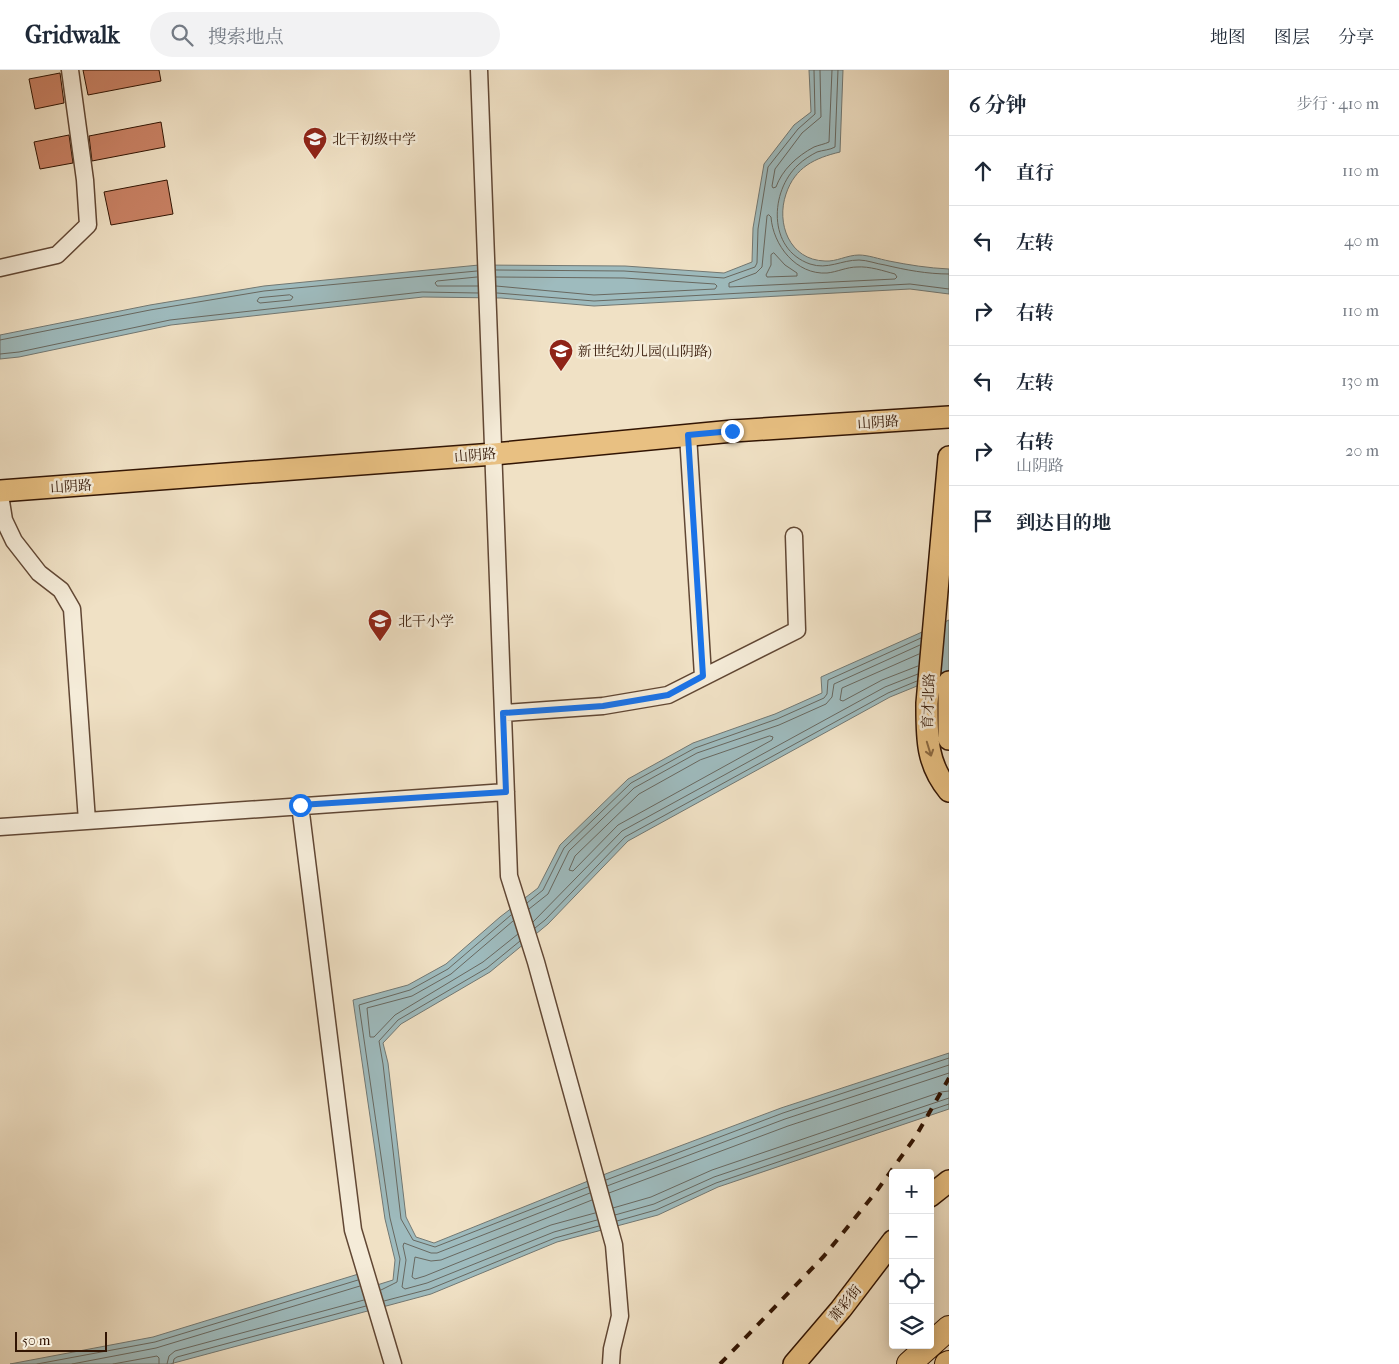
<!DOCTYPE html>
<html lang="zh">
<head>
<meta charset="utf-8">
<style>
  body { margin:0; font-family:"IM FELL French Canon","Noto Serif SC",serif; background:#f2f2f3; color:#1f2937 }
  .controls { position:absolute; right:15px; bottom:15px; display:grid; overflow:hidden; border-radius:5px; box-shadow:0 2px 12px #0003 }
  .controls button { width:45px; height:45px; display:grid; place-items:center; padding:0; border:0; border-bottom:1px solid #e0e1e3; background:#fff; color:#1f2937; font:25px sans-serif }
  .scale { position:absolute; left:15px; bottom:12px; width:92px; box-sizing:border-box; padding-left:5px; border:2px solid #311403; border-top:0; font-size:14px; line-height:18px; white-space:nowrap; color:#311403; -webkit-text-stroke:4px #f5ecd9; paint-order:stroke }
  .stop { position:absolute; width:15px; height:15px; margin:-11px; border:4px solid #1a73e8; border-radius:50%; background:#fff }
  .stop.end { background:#1a73e8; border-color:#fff; box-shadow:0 1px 5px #0008 }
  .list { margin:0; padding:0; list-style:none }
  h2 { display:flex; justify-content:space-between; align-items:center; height:65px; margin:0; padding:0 20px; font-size:21px }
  h2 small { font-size:16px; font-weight:400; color:#747a83 }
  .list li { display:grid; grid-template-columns:32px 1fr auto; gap:15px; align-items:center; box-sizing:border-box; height:70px; padding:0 20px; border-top:1px solid #e0e1e3 }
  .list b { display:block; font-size:19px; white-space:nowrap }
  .list p { margin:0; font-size:16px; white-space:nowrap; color:#747a83 }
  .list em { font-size:16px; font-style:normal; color:#747a83 }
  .icon { flex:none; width:28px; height:28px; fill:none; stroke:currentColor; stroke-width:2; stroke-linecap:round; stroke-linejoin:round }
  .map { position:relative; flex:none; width:949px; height:1294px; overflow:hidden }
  header { display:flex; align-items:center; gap:30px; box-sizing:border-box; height:70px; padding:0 25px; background:#fff; border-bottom:1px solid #e0e1e3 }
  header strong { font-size:24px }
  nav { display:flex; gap:28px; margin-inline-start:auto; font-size:18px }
  .search { width:350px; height:45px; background:#f2f2f3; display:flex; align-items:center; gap:12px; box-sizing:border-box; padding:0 18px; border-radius:28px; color:#747a83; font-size:19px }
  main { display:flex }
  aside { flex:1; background:#fff }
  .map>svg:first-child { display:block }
  .water { fill:#9ebbbe; stroke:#727873 }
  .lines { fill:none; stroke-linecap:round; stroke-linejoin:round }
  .shore { stroke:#686860; stroke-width:1 }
  .building { fill:#c98164; stroke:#311403 }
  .minor-casing { stroke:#614734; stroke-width:19 }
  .major-casing { stroke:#311403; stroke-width:24 }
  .highway-casing { stroke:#311403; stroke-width:26 }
  .minor { stroke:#f5ecd9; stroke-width:16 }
  .major { stroke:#e8c082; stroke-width:21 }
  .highway { stroke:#e8c082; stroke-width:24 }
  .rail { stroke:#311403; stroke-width:4; stroke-dasharray:9 9; stroke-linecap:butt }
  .oneway { stroke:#8c6a42 }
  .route { stroke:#1a73e8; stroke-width:6 }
  .labels { text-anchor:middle; stroke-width:5; stroke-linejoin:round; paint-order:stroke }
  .poi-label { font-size:14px; fill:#311403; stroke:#f5ecd9; text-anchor:start }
  .street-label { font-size:14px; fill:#311403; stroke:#f5ecd9 }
</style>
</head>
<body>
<header>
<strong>Gridwalk</strong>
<div class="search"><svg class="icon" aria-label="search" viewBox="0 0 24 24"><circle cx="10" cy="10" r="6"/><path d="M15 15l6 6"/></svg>搜索地点</div>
<nav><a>地图</a><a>图层</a><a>分享</a></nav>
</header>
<main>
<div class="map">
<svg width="949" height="1294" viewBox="0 0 949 1294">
  <rect width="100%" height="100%" fill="#f0e1c5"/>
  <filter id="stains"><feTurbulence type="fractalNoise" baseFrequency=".004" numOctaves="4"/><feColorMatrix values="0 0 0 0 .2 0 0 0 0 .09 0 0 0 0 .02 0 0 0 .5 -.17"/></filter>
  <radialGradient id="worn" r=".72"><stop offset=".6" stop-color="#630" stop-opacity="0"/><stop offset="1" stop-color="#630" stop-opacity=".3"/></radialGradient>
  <!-- water -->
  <path class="water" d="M809,0H843L840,82C815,88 795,97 786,124C776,153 789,190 825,191C836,192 847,185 859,185C868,185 879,189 889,191C909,195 928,198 949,199V224L910,219L594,236L501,228L423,227L171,255L19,287L0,289V265L150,235L264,216L479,195L625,196L724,203L752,192L753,158L764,94L794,55L811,42Z
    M949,550V603L890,627L628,771L548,854L490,902L401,954L383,973L388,993L406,1147L416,1167L434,1173L608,1103L781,1038L949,983V1039L718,1117L658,1145L557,1172L431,1224L170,1294H10L153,1267L365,1202L377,1215L393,1210L395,1190L385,1149L353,930L408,915L446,894L500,847L538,818L560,775L628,709L693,673L775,644L822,623L821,607Z"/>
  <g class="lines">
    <!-- shore -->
    <path class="shore" d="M820,0L821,47L802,63L775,99L772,116L773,118L776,117C782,100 797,86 814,77C819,75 825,74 829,72L832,0
      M838,0L835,77C830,80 823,80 817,82C811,85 803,90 798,95C770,121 767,179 810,194C828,200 841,190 859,190C867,190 877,194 885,195C906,200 927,204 949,204
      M769,145L771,147C773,175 796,205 827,203C837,202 847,197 857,197C869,196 884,201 895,204L897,207L895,209L729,217V213L756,203L762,197L767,146Z
      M774,183L785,195L797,203V206L767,207L766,205L771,195V185Z
      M496,200L624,201L724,208L755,197L757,193L758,159L768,97L798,59L815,44L814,0
      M477,207L437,211L435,213L437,216H478
      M496,207L624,208L715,214L717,216L715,219L594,225L496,216
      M497,223L594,231L910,214L949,219
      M290,225L293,227L291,230L260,233L257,231L259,228Z
      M0,270L150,240L264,221L477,201
      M0,284L19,282L170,250L422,222L478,223
      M918,596L882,610L843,631L840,630L842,618L919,584
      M770,666L773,667L772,670L618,755L573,801L569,800L575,786L639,724L700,690Z
      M527,833L543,820L564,778L631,713L695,678L777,649L824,628L827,624L828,610L921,568
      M529,839L548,824L569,781L634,718L697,683L779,655L826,634L832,627L834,614L920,575
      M513,851L451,904L412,926L367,938L370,967H374L395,945L483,892L518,864
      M533,852L622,761L885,617L918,604
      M535,858L545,850L625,767L888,623L917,611
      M520,871L487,898L398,950L379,971L383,994L401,1149L413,1170L435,1177L588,1117
      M606,1110L783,1043L949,988
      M607,1116L785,1049L949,995
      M590,1123L437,1183H431L404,1173L403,1176L406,1190L402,1217L405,1219L427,1213L554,1162L597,1150
      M609,1123L788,1056L949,1003
      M592,1130L441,1190L431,1191L415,1187L412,1207L415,1209L425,1206L551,1155L595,1143
      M613,1138L651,1127L712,1100L941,1022L949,1021
      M615,1145L654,1134L714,1107L949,1028
      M617,1151L656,1140L716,1113L949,1034
      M381,1220L397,1212L400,1189L390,1148L359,935L410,920L448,899L511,845
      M384,1231L430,1219L555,1168L599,1156
      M37,1294L155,1272L358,1210
      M72,1294L156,1278L360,1216
      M113,1294L157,1286L159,1288V1294
      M167,1294L169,1286L175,1281L364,1230
      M173,1294L174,1289L177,1287L366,1236"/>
  </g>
  <!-- building -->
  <path class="building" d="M83,0H159L161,11L88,25Z
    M60,3L64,33L35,39L29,9Z
    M161,52L165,77L92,91L89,66Z
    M69,65L73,93L40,99L34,72Z
    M167,110L173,144L111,155L104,122Z"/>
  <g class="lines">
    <defs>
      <path id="minor" d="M479,0L509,806L536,892L614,1175L620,1246L612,1279L611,1294
        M0,198L57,185L88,155L85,110L70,0
        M688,365L703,606
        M0,425L4,450L14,471L39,503L61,520L72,539L87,751
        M503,643L603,636L668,625L797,560L794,466
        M300,735L353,1160L393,1294
        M0,757L506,722"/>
      <path id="major" d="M949,387L927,633C927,667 926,693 949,721
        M0,421L494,384L733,361L949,347
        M949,612V669
        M930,1126L949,1111
        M794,1294L841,1239L893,1171"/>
      <path id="highway" d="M909,1294L949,1258
        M947,1294L949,1293"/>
    </defs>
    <!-- minor casing -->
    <use href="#minor" class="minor-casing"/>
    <!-- major casing -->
    <use href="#major" class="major-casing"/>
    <!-- highway casing -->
    <use href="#highway" class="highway-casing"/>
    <!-- minor -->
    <use href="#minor" class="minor"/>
    <!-- major -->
    <use href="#major" class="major"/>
    <!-- highway -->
    <use href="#highway" class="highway"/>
    <!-- rail -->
    <path class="rail" d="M720,1294L824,1186L876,1122L916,1066L949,1008"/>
  </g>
  <!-- one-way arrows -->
  <defs><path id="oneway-shaft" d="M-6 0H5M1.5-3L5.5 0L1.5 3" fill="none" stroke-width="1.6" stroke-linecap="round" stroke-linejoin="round" transform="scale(1.25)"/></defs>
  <use class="oneway" href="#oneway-shaft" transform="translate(929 679) rotate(73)"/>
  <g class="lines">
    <!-- route -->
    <path class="route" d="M300,735L506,722L503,643L603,636L668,625L703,606L688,365L732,361"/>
  </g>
  <!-- icons -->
  <defs>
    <symbol id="school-pin" viewBox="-11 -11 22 30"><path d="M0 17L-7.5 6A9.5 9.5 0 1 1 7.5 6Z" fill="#8f2418" stroke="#f5ecd9"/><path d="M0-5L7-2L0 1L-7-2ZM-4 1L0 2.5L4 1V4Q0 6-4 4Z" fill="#fff"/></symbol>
  </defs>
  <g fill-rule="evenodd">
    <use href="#school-pin" x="301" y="55" width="28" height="38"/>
    <use href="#school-pin" x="547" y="267" width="28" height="38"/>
    <use href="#school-pin" x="366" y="537" width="28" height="38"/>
  </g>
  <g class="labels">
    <!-- poi labels -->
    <g class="poi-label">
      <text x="332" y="74">北干初级中学</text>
      <text x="578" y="286">新世纪幼儿园(山阴路)</text>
      <text x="398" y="556">北干小学</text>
    </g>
    <!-- street labels -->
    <g class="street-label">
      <text transform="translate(878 352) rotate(-4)" y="5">山阴路</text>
      <text transform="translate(475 385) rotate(-5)" y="5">山阴路</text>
      <text transform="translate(71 416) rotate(-4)" y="5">山阴路</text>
      <text transform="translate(928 631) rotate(-88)" y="5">育才北路</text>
      <text transform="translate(845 1233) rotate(-51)" y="5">萧彩街</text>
    </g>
  </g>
  <rect width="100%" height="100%" filter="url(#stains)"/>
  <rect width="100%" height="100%" fill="url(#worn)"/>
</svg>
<div class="controls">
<button>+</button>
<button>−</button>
<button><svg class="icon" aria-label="locate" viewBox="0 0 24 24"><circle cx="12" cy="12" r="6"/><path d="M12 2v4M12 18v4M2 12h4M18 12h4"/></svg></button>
<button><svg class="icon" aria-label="layers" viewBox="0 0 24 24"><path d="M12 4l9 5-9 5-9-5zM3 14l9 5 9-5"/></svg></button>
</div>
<div class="scale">50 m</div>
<div class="stop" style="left:300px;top:735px"></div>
<div class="stop end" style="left:732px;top:361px"></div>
</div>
<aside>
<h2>6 分钟<small>步行 · 410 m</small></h2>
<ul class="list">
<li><svg class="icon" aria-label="ahead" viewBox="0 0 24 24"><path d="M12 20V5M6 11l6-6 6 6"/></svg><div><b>直行</b></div><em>110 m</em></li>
<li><svg class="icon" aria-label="left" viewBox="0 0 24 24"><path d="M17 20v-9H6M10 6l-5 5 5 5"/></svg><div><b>左转</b></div><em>40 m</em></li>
<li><svg class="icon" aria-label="right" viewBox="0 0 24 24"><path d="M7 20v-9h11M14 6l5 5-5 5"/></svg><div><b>右转</b></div><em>110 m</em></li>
<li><svg class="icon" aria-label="left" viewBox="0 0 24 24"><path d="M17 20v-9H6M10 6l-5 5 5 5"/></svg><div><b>左转</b></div><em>130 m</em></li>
<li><svg class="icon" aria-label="right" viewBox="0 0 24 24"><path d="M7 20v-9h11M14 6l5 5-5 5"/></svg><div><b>右转</b><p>山阴路</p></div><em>20 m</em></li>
<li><svg class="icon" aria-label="arrive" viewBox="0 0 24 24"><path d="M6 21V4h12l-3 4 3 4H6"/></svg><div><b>到达目的地</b></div></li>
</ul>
</aside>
</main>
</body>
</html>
